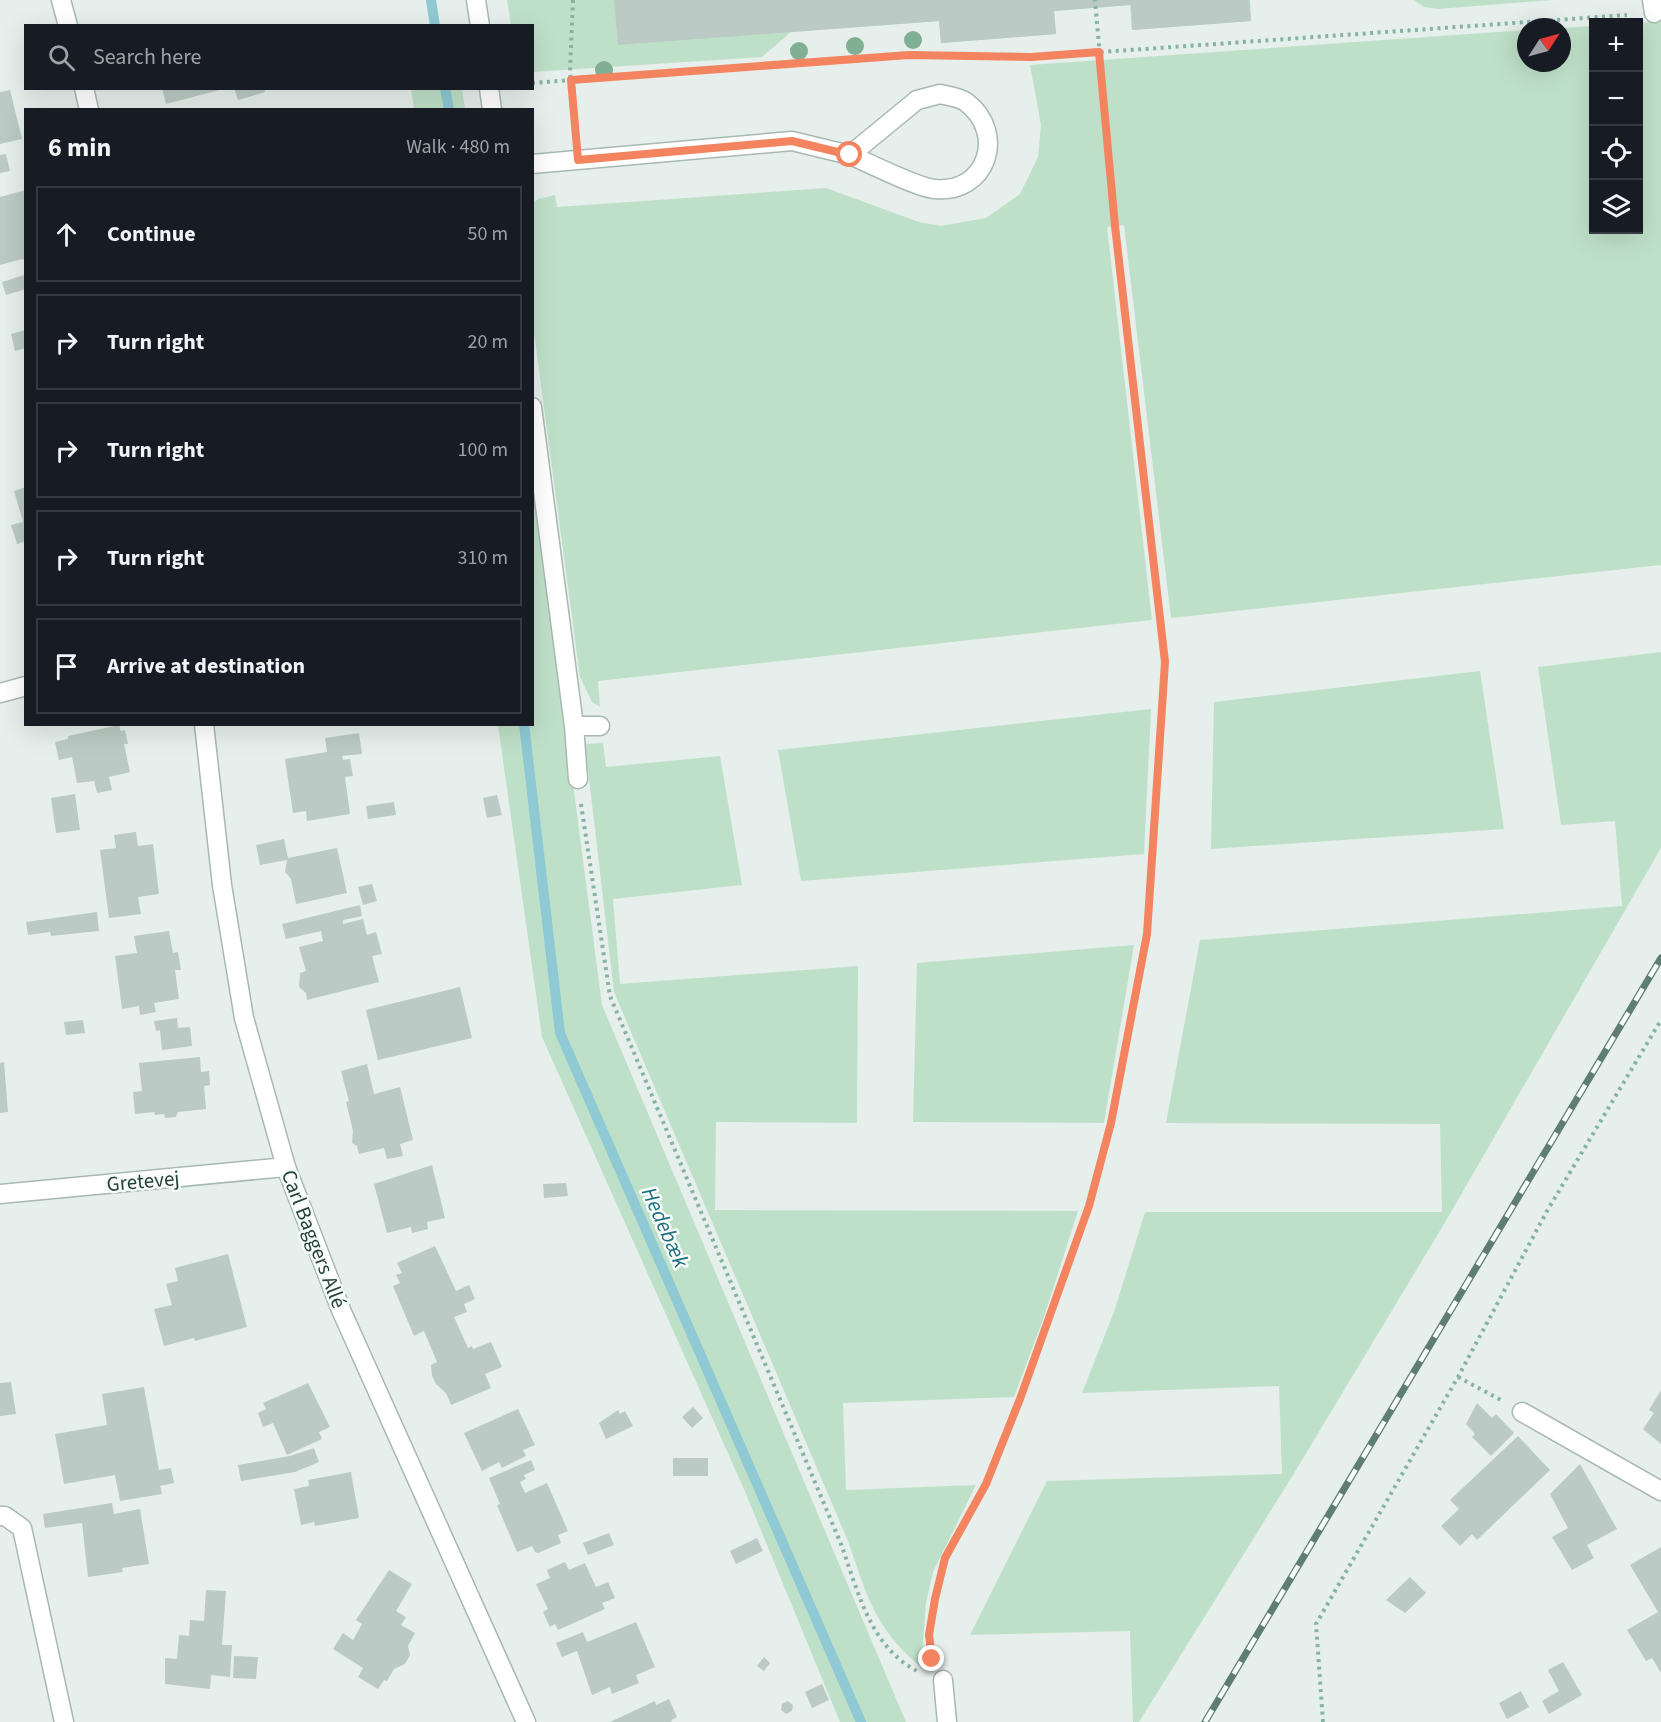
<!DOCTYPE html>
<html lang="en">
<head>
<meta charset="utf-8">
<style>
  body { margin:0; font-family:"Source Sans 3",sans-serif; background:#20242c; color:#f1f3f6 }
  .controls { position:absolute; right:18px; top:18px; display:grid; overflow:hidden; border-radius:0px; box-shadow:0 6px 24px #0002 }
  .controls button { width:54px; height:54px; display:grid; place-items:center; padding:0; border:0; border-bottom:2px solid #363941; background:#171b24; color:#f1f3f6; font:30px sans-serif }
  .compass { position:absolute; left:1517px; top:18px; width:54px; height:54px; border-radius:50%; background:#171b24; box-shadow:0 6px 24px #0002; rotate:54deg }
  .stop { position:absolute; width:18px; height:18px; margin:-14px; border:4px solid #f4845f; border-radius:50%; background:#fff }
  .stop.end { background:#f4845f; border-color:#fff; box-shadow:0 2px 6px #0008 }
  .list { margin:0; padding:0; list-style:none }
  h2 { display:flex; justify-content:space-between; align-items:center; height:78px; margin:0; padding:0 24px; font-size:26px }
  h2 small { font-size:20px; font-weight:400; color:#9ea1a6 }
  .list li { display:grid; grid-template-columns:39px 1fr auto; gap:18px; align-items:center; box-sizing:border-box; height:96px; margin:0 12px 12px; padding:0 12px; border:2px solid #363941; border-radius:0px }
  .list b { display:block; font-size:22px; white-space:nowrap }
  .list em { font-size:20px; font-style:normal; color:#9ea1a6 }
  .icon { flex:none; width:33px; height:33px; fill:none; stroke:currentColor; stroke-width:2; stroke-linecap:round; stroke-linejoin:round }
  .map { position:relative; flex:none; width:1661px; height:1722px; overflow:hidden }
  .search { position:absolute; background:#171b24; box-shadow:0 6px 24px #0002; left:24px; top:24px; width:510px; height:66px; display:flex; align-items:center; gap:15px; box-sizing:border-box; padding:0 21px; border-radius:0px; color:#9ea1a6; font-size:22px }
  .panel { position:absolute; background:#171b24; box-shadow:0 6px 24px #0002; left:24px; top:108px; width:510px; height:618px; border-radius:0px }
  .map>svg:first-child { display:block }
  .green { fill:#bfe0c8 }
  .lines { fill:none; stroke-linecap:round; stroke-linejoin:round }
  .stream { stroke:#8ec9d4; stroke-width:10 }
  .building { fill:#bbcac4 }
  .minor-casing { stroke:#a8b8b2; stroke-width:21 }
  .path { stroke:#86b3a5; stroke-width:4; stroke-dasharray:3 4.5; stroke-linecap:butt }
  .minor { stroke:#fff; stroke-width:18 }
  .rail-casing { stroke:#5f7d75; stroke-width:7 }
  .rail { stroke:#f7fbf9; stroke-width:4.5; stroke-dasharray:14; stroke-linecap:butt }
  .tree { fill:#80af93 }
  .route { stroke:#f4845f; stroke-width:8 }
  .labels { text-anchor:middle; stroke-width:5; stroke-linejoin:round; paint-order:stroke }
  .street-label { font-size:21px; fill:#24423a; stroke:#f7fbf9 }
  .water-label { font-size:22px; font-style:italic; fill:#1c6f80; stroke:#f7fbf9 }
</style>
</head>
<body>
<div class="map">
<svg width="1661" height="1722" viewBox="0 0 1661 1722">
  <rect width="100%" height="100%" fill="#e6efeb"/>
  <!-- green -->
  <path class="green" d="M507,0H1250L1251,21L1132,30L1130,5L1054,11L1056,34L941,43L939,21L791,32L762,57L533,72L532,26L511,25Z
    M1414,0H1553L1438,9L1424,7Z
    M1661,21V565L1171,618L1124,225L1107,227L1152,620L598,681L600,707L592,702L580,677L533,325L532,204L538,199L555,195L557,207L826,188L919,222L941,226L986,218L1020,194L1038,157L1041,125L1030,65L1526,30V63H1562V28L1593,26L1594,230H1638L1639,23Z
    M411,89H462L465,109H414Z
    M533,478L602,1005L906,1722H840L743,1487L542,1037L498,725L532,724Z
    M1661,652V848L1447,1219L1293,1475L1139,1722H1133L1130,1631L970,1635L1047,1481L1282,1474L1279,1386L1082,1393L1114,1312L1145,1212H1442L1440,1124L1166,1123L1200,940L1622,906L1615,821L1561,825L1538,667Z
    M1480,671L1504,829L1211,849L1214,702Z
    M1151,709L1144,854L801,881L778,750Z
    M603,743L606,767L720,756L742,885L613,899L620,984L858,966L857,1123L716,1122L715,1210L1078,1211L1044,1317L1014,1397L843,1403L846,1490L976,1485L933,1572L926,1603L921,1667C875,1629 867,1596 848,1541L614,992L585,744Z
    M1134,945L1104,1123L913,1122L917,963Z"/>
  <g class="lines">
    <!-- stream -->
    <path class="stream" d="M431,0L435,26
      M445,88L449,110
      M524,724L560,1033L861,1722"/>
  </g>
  <!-- building -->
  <path class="building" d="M614,0H1249L1251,21L1132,30L1131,5L1054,11L1056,34L941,43L939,21L618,45Z
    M162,88H223V89L166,104Z
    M234,88H264L265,92L238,100Z
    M10,90L22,139L0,144V92Z
    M6,154L10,171L0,173V155Z
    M26,190V261L22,259L0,265V197Z
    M24,275L26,289L6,295L2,282Z
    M26,330V348L15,351L11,334Z
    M26,487V541L17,544L11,525L23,522L14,491Z
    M119,725L121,731L125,730L128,744H124L130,772L109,777L112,790L97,793L94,781L77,783L72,757L59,760L55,742L68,739V736Z
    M359,733L362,754L342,756L343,760L350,759L353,776L345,777L350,814L307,821L306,811L293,813L285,759L327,752L325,738Z
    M75,794L80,830L56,833L51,798Z
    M497,795L502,815L487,818L483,798Z
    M394,802L396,815L368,819L366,806Z
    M136,832L138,846L153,844L159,894L138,897L141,914L109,918L100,850L116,848L114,835Z
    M284,839L288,858L337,848L347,893L296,904L291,879L285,872L287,860L260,865L256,845Z
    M372,884L377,901L363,905L358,887Z
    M360,905L362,916L343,920V924L363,919L367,935L376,932L382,954L372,956L379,982L307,1000L306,993L299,987L300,973L306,971L299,947L323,941L321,931L286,939L282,924Z
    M97,912L99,931L51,936L50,932L28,935L26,922Z
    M169,931L173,953L178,952L181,970H175L179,999L154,1003L156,1012L140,1015L139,1006L122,1009L115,956L137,953L134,936Z
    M460,987L472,1038L378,1060L366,1010Z
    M177,1018L178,1028L190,1027L192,1046L162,1050L160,1030L156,1031L154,1021Z
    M83,1020L85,1033L66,1035L64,1022Z
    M200,1057L201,1072L209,1071L210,1085L204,1086L206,1109L178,1112L176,1117L165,1118L164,1114L155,1115L154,1112L135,1114L133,1092L142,1091L139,1063Z
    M4,1062L8,1112L0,1113V1063Z
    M367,1064L374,1094L400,1087L413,1140L400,1144L403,1156L387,1159L384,1148L359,1154L357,1146L352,1143L353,1131L346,1102L349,1101L341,1071Z
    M432,1165L445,1218L427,1222L428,1229L412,1233L411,1227L387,1233L374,1184Z
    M566,1183L568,1196L544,1198L543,1184Z
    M435,1246L456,1291L469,1285L475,1299L464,1304L467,1312L454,1317L468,1348L472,1346L473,1349L491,1342L502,1367L485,1374L491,1388L451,1405L446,1393L436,1384L432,1376L431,1365L437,1362L424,1331L414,1336L393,1286L400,1283L396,1275L402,1273L397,1263Z
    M228,1254L247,1327L195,1341L194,1338L164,1346L154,1309L172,1305L166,1284L178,1281L175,1268Z
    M11,1382L16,1414L0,1416V1383Z
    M308,1383L330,1427L319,1432L322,1439L287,1455L273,1423L263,1427L258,1413L266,1409L263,1403Z
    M144,1387L159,1470L171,1468L174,1483L160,1486L162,1494L120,1501L115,1475L64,1484L55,1434L107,1425L102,1394Z
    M1661,1390V1444L1643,1429L1654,1413L1649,1410Z
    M1477,1403L1492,1418L1496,1414L1514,1433L1491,1456L1472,1437L1475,1434L1466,1424Z
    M693,1407L703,1418L692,1428L682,1417Z
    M518,1409L535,1445L523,1450L526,1456L502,1468L499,1462L482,1471L464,1433Z
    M618,1410L620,1414L625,1411L633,1426L606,1439L599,1423Z
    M1518,1436L1550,1470L1477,1540L1472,1534L1460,1546L1441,1526L1459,1509L1450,1500Z
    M314,1448L319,1462L295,1472L241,1481L238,1465L290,1456Z
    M673,1458H708V1476H673Z
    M531,1460L535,1470L524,1475L526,1479L520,1482L525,1493L547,1483L568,1531L558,1535L561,1543L538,1553L535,1552L532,1546L517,1552L497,1505L500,1504L489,1478Z
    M1580,1464L1617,1529L1587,1545L1594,1558L1572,1570L1552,1537L1568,1528L1550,1494Z
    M351,1472L359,1518L315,1526L314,1522L301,1525L294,1489L309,1486L308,1480Z
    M112,1503L114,1514L140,1509L149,1564L122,1568L123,1572L88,1577L82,1523L45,1528L43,1514Z
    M609,1533L614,1545L588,1555L583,1543Z
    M757,1538L763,1551L736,1564L730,1551Z
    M1661,1547V1673L1652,1658L1646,1661L1627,1630L1658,1612L1630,1565Z
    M565,1562L569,1570L585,1563L596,1587L608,1582L615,1598L602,1603L605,1609L558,1630L555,1624L550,1627L543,1612L548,1609L536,1584L550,1578L547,1570Z
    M389,1570L412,1584L396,1611L406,1617L401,1625L415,1633L408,1646L410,1655L405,1664L394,1669L387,1681L384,1680L378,1689L358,1677L363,1668L333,1649L343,1633L353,1640L362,1624L356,1620Z
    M1410,1577L1426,1593L1405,1613L1386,1600Z
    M206,1590L226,1591L222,1645H232L230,1677L211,1675L210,1689L165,1684V1658L177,1659L179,1635L189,1636L190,1620L204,1621Z
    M636,1622L655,1667L636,1675L639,1683L612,1694L610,1687L592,1695L577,1651L562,1657L556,1643L583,1632L587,1642Z
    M234,1656L258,1657L256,1679L233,1678Z
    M764,1657L770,1663L764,1671L757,1666Z
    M1563,1662L1582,1695L1549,1714L1542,1701L1559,1691L1548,1670Z
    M822,1684L829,1700L812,1708L805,1692Z
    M1521,1691L1529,1707L1507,1719L1499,1703Z
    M669,1699L677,1717L671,1720L672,1722H610L655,1701L656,1705Z
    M788,1701L793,1705L792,1711L786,1714L781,1710L782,1704Z"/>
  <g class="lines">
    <defs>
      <path id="minor" d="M61,0L68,26
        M476,0L480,26
        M1652,0L1654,13
        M84,88L89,110
        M489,88L492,110
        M940,94C948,96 959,97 966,102C1007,133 987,194 935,189C918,188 869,163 850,155L917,100Z
        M532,164L792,141L850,155
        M532,407L574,726L578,779
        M0,693L26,686
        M204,724L222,885L244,1018L286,1167L341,1310L526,1722
        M574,726H600
        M0,1194L286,1167
        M1522,1412L1661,1491
        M0,1516H5L22,1528L64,1722
        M943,1680L947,1722"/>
    </defs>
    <!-- minor casing -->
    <use href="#minor" class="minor-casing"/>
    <!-- path -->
    <path class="path" d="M573,0L570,71L576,134
      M532,83L909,55L1031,57L1627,15
      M581,804L610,996L841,1544C858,1591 870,1648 919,1672
      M1458,1377L1501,1400
      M932,1655L929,1635L935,1599L945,1558L985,1484L1020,1399L1089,1206L1111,1123L1147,934L1165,662L1115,226L1095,0
      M1323,1722L1316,1624L1458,1377L1547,1211L1661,1020"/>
    <!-- minor -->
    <use href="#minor" class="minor"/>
    <defs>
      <path id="rail" d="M1205,1722L1661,958"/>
    </defs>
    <!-- rail casing -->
    <use href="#rail" class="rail-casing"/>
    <!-- rail -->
    <use href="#rail" class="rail"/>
  </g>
  <!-- trees -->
  <g class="tree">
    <circle cx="913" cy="40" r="9"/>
    <circle cx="855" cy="46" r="9"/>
    <circle cx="799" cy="51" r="9"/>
    <circle cx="604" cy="70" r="9"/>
  </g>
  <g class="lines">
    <!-- route -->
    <path class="route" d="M850,155L792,141L578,160L571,80L909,55L1031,57L1099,52L1115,226L1165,662L1147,934L1111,1123L1089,1206L1020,1399L986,1484L945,1558L935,1599L929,1635L932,1659"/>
  </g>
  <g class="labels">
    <!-- street labels -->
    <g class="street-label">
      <text transform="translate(143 1181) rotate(-5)" y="7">Gretevej</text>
      <text transform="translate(314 1239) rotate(69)" y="7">Carl Baggers Allé</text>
    </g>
    <!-- water labels -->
    <g class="water-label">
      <text transform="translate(666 1227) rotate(66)" y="8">Hedebæk</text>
    </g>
  </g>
</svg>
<div class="controls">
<button>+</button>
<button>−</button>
<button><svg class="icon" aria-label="locate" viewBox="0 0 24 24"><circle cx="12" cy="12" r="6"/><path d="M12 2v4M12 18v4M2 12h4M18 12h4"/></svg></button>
<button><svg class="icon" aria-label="layers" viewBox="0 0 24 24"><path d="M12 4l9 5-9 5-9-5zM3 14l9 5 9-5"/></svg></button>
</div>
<svg class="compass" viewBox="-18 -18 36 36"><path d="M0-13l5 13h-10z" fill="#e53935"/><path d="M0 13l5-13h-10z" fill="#9ea1a6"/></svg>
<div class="stop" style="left:850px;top:155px"></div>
<div class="stop end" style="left:932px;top:1659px"></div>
<div class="search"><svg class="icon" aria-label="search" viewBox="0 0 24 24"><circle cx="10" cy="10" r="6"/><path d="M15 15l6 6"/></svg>Search here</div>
<section class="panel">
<h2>6 min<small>Walk · 480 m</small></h2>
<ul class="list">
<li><svg class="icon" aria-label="ahead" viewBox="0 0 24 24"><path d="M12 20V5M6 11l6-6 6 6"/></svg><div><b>Continue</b></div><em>50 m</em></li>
<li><svg class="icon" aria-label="right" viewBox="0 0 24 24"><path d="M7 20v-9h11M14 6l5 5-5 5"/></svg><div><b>Turn right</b></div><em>20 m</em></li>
<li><svg class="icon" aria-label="right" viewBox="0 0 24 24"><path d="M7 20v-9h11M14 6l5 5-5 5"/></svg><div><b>Turn right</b></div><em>100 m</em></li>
<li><svg class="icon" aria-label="right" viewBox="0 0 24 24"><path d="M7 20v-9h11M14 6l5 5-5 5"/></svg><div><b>Turn right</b></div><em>310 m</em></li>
<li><svg class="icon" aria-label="arrive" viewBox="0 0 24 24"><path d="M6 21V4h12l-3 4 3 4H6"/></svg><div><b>Arrive at destination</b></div></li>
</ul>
</section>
</div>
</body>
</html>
